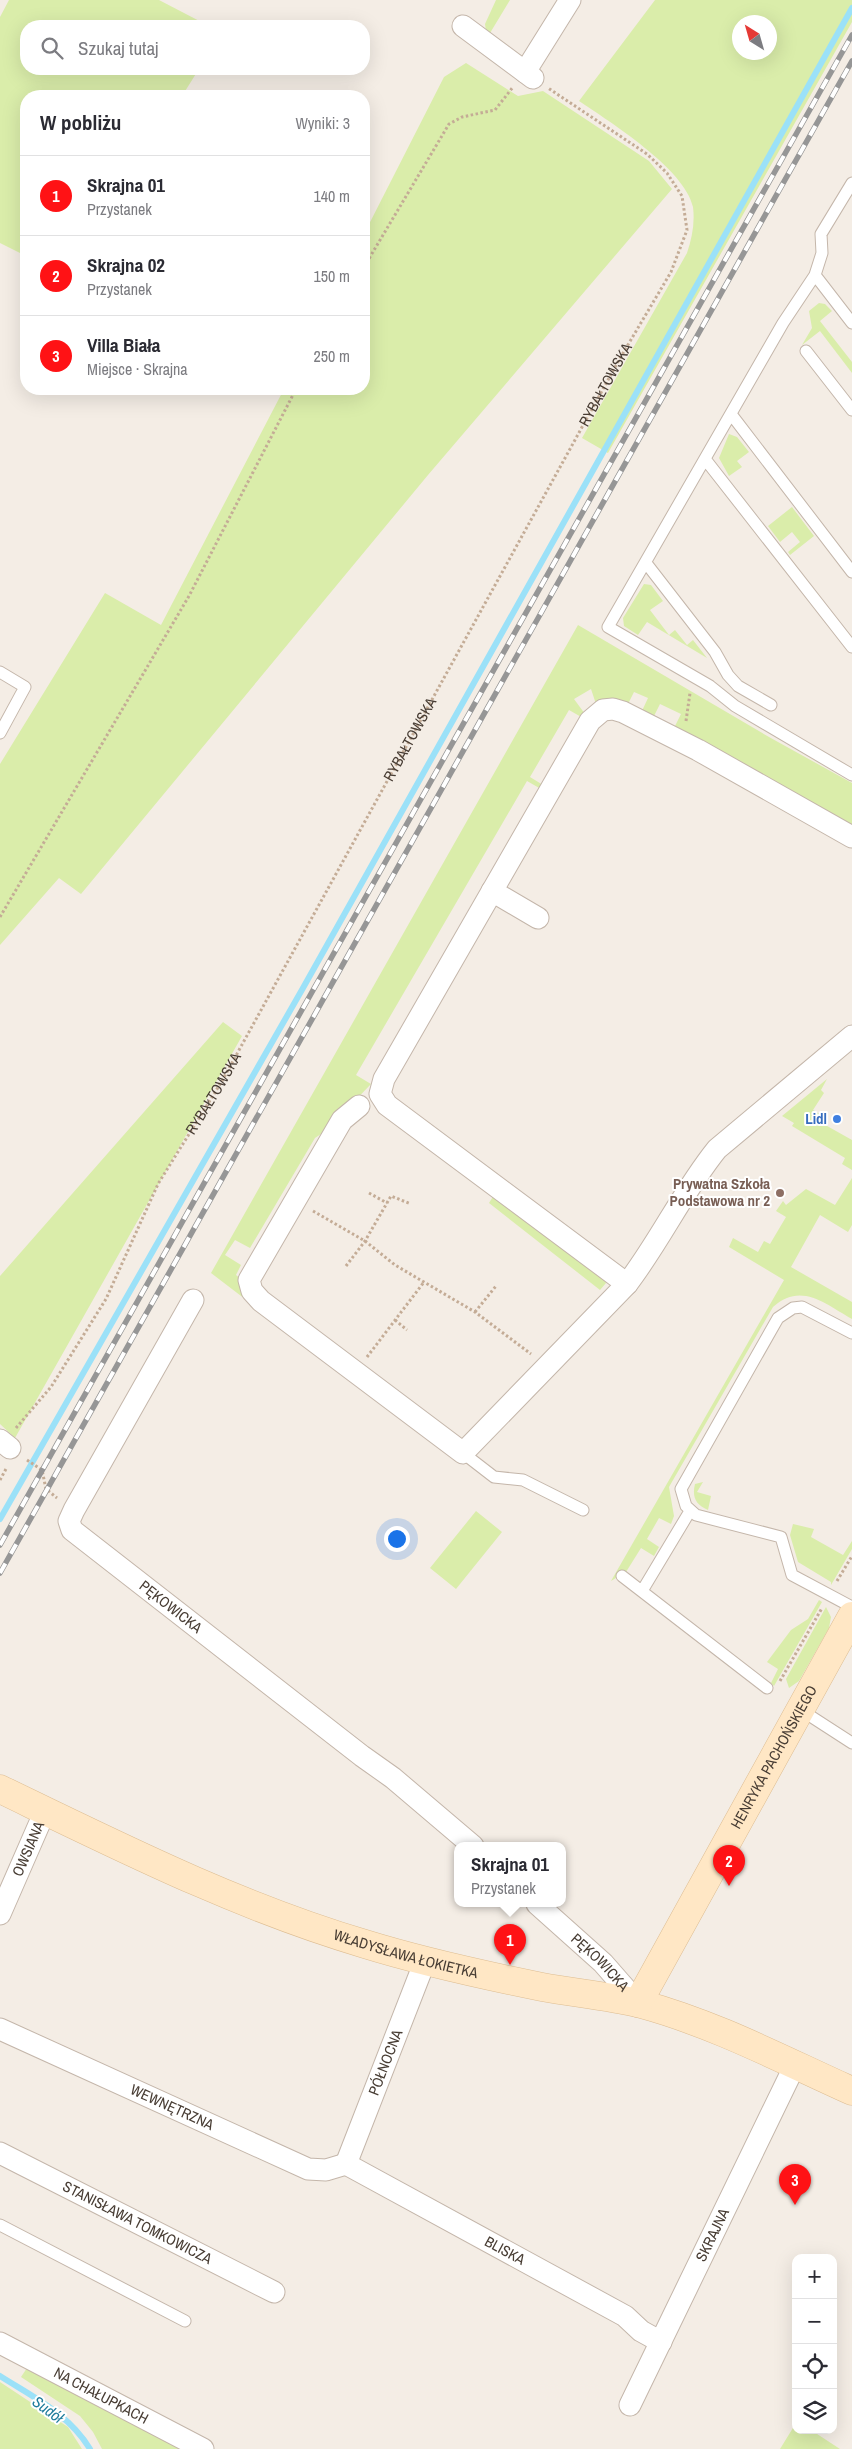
<!DOCTYPE html>
<html lang="pl">
<head>
<meta charset="utf-8">
<style>
  body { margin:0; font-family:"Archivo Narrow",sans-serif; background:#f7f7f7; color:#2b2b33 }
  .controls { position:absolute; right:15px; bottom:15px; display:grid; overflow:hidden; border-radius:10px; box-shadow:0 5px 20px #0002 }
  .controls button { width:45px; height:45px; display:grid; place-items:center; padding:0; border:0; border-bottom:1px solid #e1e1e2; background:#fff; color:#2b2b33; font:25px sans-serif }
  .compass { position:absolute; left:732px; top:15px; width:45px; height:45px; border-radius:50%; background:#fff; box-shadow:0 5px 20px #0002; rotate:323deg }
  .you { position:absolute; left:396px; top:1538px; width:18px; height:18px; margin:-12px; border:4px solid #fff; border-radius:50%; background:#1a73e8; box-shadow:0 0 0 8px #1a73e833 }
  .badge { display:grid; place-items:center; width:32px; height:32px; border-radius:50%; background:#ff1215; color:#fff; font-size:16px; font-weight:700 }
  .pin { position:absolute; translate:-50% -41px; filter:drop-shadow(0 1px 2px #0008) }
  .pin::after { content:''; position:absolute; top:26px; width:18px; height:15px; background:inherit; clip-path:polygon(0 0,100% 0,50% 100%) }
  .popup { position:absolute; left:454px; top:1842px; width:112px; height:65px; box-sizing:border-box; display:grid; place-content:center; border-radius:10px; background:#fff; filter:drop-shadow(0 1px 4px #0005); font-size:16px; white-space:nowrap; color:#7c7c81 }
  .popup b { font-size:19px; color:#2b2b33 }
  .popup::after { content:''; position:absolute; left:50%; top:100%; margin-left:-10px; border:10px solid transparent; border-top-color:#fff }
  .list { margin:0; padding:0; list-style:none }
  h2 { display:flex; justify-content:space-between; align-items:center; height:65px; margin:0; padding:0 20px; font-size:21px }
  h2 small { font-size:16px; font-weight:400; color:#7c7c81 }
  .list li { display:grid; grid-template-columns:32px 1fr auto; gap:15px; align-items:center; box-sizing:border-box; height:80px; padding:0 20px; border-top:1px solid #e1e1e2 }
  .list b { display:block; font-size:19px; white-space:nowrap }
  .list p { margin:0; font-size:16px; white-space:nowrap; color:#7c7c81 }
  .list em { font-size:16px; font-style:normal; color:#7c7c81 }
  .icon { flex:none; width:28px; height:28px; fill:none; stroke:currentColor; stroke-width:2; stroke-linecap:round; stroke-linejoin:round }
  .map { position:relative; flex:none; width:852px; height:2449px; overflow:hidden }
  .search { position:absolute; background:#fff; box-shadow:0 5px 20px #0002; left:20px; top:20px; width:350px; height:55px; display:flex; align-items:center; gap:12px; box-sizing:border-box; padding:0 18px; border-radius:20px; color:#7c7c81; font-size:19px }
  .panel { position:absolute; background:#fff; box-shadow:0 5px 20px #0002; left:20px; top:90px; width:350px; height:305px; border-radius:20px }
  .map>svg:first-child { display:block }
  .green { fill:#daedaa; fill-rule:evenodd }
  .lines { fill:none; stroke-linecap:round; stroke-linejoin:round }
  .stream { stroke:#9be1f8; stroke-width:6 }
  .lane-casing { stroke:#c4b6aa; stroke-width:13 }
  .street-casing { stroke:#c4b6aa; stroke-width:23 }
  .secondary-casing { stroke:#ddbd92; stroke-width:29 }
  .path { stroke:#c4ac96; stroke-width:3; stroke-dasharray:2.5 2.5; stroke-linecap:butt }
  .lane { stroke:#fff; stroke-width:11 }
  .street { stroke:#fff; stroke-width:21 }
  .secondary { stroke:#ffe7c5; stroke-width:28 }
  .rail-casing { stroke:#969696; stroke-width:5.5 }
  .rail { stroke:#fff; stroke-width:4; stroke-dasharray:11; stroke-linecap:butt }
  .shop-dot { fill:#3f7fe0; stroke:#fff; stroke-width:2 }
  .education-dot { fill:#8d6e63; stroke:#fff; stroke-width:2 }
  .labels { text-anchor:middle; stroke-width:4; stroke-linejoin:round; paint-order:stroke }
  .street-label { font-size:15px; fill:#483d34; stroke:#fff }
  .shop-label { font-size:15px; font-weight:bold; fill:#366cbe; stroke:#fff; text-anchor:end }
  .education-label { font-size:15px; font-weight:bold; fill:#785e54; stroke:#fff; text-anchor:end }
  .water-label { font-size:16px; font-style:italic; fill:#1f7c9c; stroke:#fff }
</style>
</head>
<body>
<div class="map">
<svg width="852" height="2449" viewBox="0 0 852 2449">
  <rect width="100%" height="100%" fill="#f4ede5"/>
  <!-- green -->
  <path class="green" d="M9,0H159L209,26H26V69H199L182,96H26V256L0,243V17Z
    M496,0H510L487,38L485,24Z
    M655,0H852V22L608,453L582,438L687,253C692,238 695,223 693,207C685,169 610,122 579,101ZM740,22H770V52H740Z
    M466,63L518,96L543,91L649,161L672,189L428,475L81,894L59,878L0,945V764L105,593L161,625L284,389H364V234L444,77Z
    M819,303L825,304L832,311L820,321L852,362V373L820,331L802,345L812,328L809,311Z
    M729,434L737,437L749,452L737,461L742,467L729,476L719,458Z
    M792,507L814,536L790,555L788,552L800,542L792,532L780,542L768,526Z
    M644,584L651,585L663,601L650,610L669,635L675,630L687,645L693,640L707,658L647,622L638,635L624,626L623,618Z
    M578,625L769,737L852,783V828L674,728L681,714L660,704L653,718L641,713L648,698L634,692L627,706L596,704L591,689L574,699L585,714L583,718L569,710L530,777L543,785L541,789L527,781L356,1075L371,1084L327,1130L315,1138L250,1248L235,1240L225,1255L241,1265L236,1275L241,1279L245,1299L211,1273Z
    M223,1022L242,1036L15,1438L0,1424V1276Z
    M827,1079L821,1090L824,1093L813,1110L823,1116L820,1122L852,1140V1170L842,1164L845,1158L792,1126L794,1123L782,1116Z
    M852,1178V1225L848,1232L820,1215L791,1267L852,1302V1319C827,1305 801,1281 773,1307L669,1487L674,1516L671,1524L659,1518L647,1539L659,1547L654,1556L641,1548L626,1572L611,1581L784,1280L729,1247L733,1238L758,1252L764,1241L770,1244L786,1217L776,1211L783,1201L786,1205L806,1189L835,1205Z
    M494,1195L605,1280L606,1283L600,1290L489,1203Z
    M703,1482L697,1492L711,1496L708,1510C695,1505 692,1496 695,1484Z
    M476,1511L502,1532L456,1589L430,1568Z
    M793,1524L814,1529L811,1537L843,1555L852,1541V1549L831,1585V1582L798,1562L790,1535Z
    M819,1600L822,1602L774,1686L771,1683L778,1669L767,1662L791,1630L808,1619Z
    M826,1607L831,1617L829,1628L799,1681L789,1688L786,1679Z
    M29,2365L185,2449H102L93,2432L80,2416L21,2377Z
    M0,2382L68,2427L82,2449H0Z
    M796,2423V2430H811L840,2449H780Z"/>
  <g class="lines">
    <!-- stream -->
    <path class="stream" d="M0,1519L303,988L852,8
      M0,2376C33,2397 69,2414 90,2449"/>
    <defs>
      <path id="lane" d="M852,183L821,234L822,253L815,275L852,323
        M815,275L783,323L608,627L710,686L735,706L852,775
        M806,351L852,410
        M731,414L852,572
        M705,459L852,647
        M646,563L715,652L728,675L738,686L771,705
        M0,672L25,687L0,733
        M852,1333L802,1307L793,1308L778,1318L681,1489L686,1506L696,1515L781,1537L792,1575L852,1607
        M463,1453L494,1477L523,1480L583,1510
        M622,1576L767,1688
        M642,1591L690,1511
        M801,1710L852,1743
        M0,2225L185,2321"/>
      <g id="street">
        <path d="M463,26L533,78"/>
        <path d="M525,72L570,0"/>
        <path d="M492,891L538,918"/>
        <path d="M359,1106L342,1120L249,1280L252,1291L261,1301L463,1453L627,1284C660,1241 683,1191 717,1149L852,1036"/>
        <path d="M627,1284L387,1105L380,1094L384,1079L590,721L603,710L613,709L623,712L698,750L852,837"/>
        <path id="s2" d="M193,1300L74,1510L69,1521L72,1530L362,1756L393,1778L473,1846"/>
        <path d="M0,1440L10,1448"/>
        <path id="s3" d="M537,1904L603,1963L638,2003"/>
        <path id="s4" d="M0,1914L45,1811"/>
        <path id="s5" d="M0,2029L308,2169L326,2170L346,2164"/>
        <path id="s6" d="M0,2153L274,2292"/>
        <path id="s7" d="M346,2164L625,2316L641,2331L661,2342"/>
        <path id="s8" d="M346,2164L425,1961"/>
        <path id="s9" d="M0,2343L203,2449"/>
        <path id="s10" d="M630,2405L795,2065"/>
      </g>
      <g id="secondary">
        <path id="s11" d="M0,1789C120,1847 237,1906 365,1944C423,1962 483,1975 542,1987C575,1993 609,1996 641,2004C715,2024 783,2060 852,2091"/>
        <path id="s12" d="M638,2003L852,1616"/>
      </g>
    </defs>
    <!-- lane casing -->
    <use href="#lane" class="lane-casing"/>
    <!-- street casing -->
    <use href="#street" class="street-casing"/>
    <!-- secondary casing -->
    <use href="#secondary" class="secondary-casing"/>
    <!-- path -->
    <g class="path">
      <path d="M364,267L449,124L462,117L495,110L513,87"/>
      <path d="M686,721L690,693"/>
      <path d="M0,917L189,596L296,389"/>
      <path d="M369,1193L387,1203"/>
      <path d="M313,1211L365,1241L395,1265L475,1312L531,1354"/>
      <path d="M346,1266L365,1241L391,1196L411,1204"/>
      <path d="M475,1312L496,1286"/>
      <path d="M395,1320L407,1330"/>
      <path d="M367,1357L424,1282"/>
      <path id="s1" d="M16,1428L51,1387L106,1299L158,1184L222,1081L619,360L671,272L687,230L682,196L667,173L647,154L548,88"/>
      <path d="M27,1460L42,1470L46,1489L57,1498"/>
      <path d="M0,1480L7,1467"/>
      <path d="M837,1581L852,1556"/>
      <path d="M780,1681L822,1608"/>
    </g>
    <!-- lane -->
    <use href="#lane" class="lane"/>
    <!-- street -->
    <use href="#street" class="street"/>
    <!-- secondary -->
    <use href="#secondary" class="secondary"/>
    <defs>
      <path id="rail" d="M0,1545L852,35
        M0,1573L852,61"/>
    </defs>
    <!-- rail casing -->
    <use href="#rail" class="rail-casing"/>
    <!-- rail -->
    <use href="#rail" class="rail"/>
  </g>
  <!-- markers -->
  <circle class="shop-dot" cx="837" cy="1119" r="5"/>
  <circle class="education-dot" cx="780" cy="1193" r="5"/>
  <g class="labels">
    <!-- street labels -->
    <g class="street-label">
      <text dy="5" stroke="none"><textPath href="#s1" startOffset="1200">RYBAŁTOWSKA</textPath></text>
      <text dy="5" stroke="none"><textPath href="#s1" startOffset="795">RYBAŁTOWSKA</textPath></text>
      <text dy="5" stroke="none"><textPath href="#s1" startOffset="390">RYBAŁTOWSKA</textPath></text>
      <text dy="5" stroke="none"><textPath href="#s2" startOffset="388">PĘKOWICKA</textPath></text>
      <text dy="5" stroke="none"><textPath href="#s12" startOffset="281">HENRYKA PACHOŃSKIEGO</textPath></text>
      <text dy="5" stroke="none"><textPath href="#s4" startOffset="71">OWSIANA</textPath></text>
      <text dy="5" stroke="none"><textPath href="#s11" startOffset="439">WŁADYSŁAWA ŁOKIETKA</textPath></text>
      <text dy="5" stroke="none"><textPath href="#s3" startOffset="86">PĘKOWICKA</textPath></text>
      <text dy="5" stroke="none"><textPath href="#s8" startOffset="109">PÓŁNOCNA</textPath></text>
      <text dy="5" stroke="none"><textPath href="#s5" startOffset="189">WEWNĘTRZNA</textPath></text>
      <text dy="5" stroke="none"><textPath href="#s6" startOffset="154">STANISŁAWA TOMKOWICZA</textPath></text>
      <text dy="5" stroke="none"><textPath href="#s10" startOffset="189">SKRAJNA</textPath></text>
      <text dy="5" stroke="none"><textPath href="#s7" startOffset="181">BLISKA</textPath></text>
      <text dy="5" stroke="none"><textPath href="#s9" startOffset="114">NA CHAŁUPKACH</textPath></text>
    </g>
    <!-- shop labels -->
    <g class="shop-label">
      <text x="827" y="1124">Lidl</text>
    </g>
    <!-- education labels -->
    <g class="education-label">
      <text x="770" y="1189">Prywatna Szkoła<tspan x="770" dy="17">Podstawowa nr 2</tspan></text>
    </g>
    <!-- water labels -->
    <g class="water-label">
      <text transform="translate(48 2409) rotate(36)" y="6">Sudół</text>
    </g>
  </g>
</svg>
<div class="controls">
<button>+</button>
<button>−</button>
<button><svg class="icon" aria-label="locate" viewBox="0 0 24 24"><circle cx="12" cy="12" r="6"/><path d="M12 2v4M12 18v4M2 12h4M18 12h4"/></svg></button>
<button><svg class="icon" aria-label="layers" viewBox="0 0 24 24"><path d="M12 4l9 5-9 5-9-5zM3 14l9 5 9-5"/></svg></button>
</div>
<svg class="compass" viewBox="-18 -18 36 36"><path d="M0-13l5 13h-10z" fill="#e53935"/><path d="M0 13l5-13h-10z" fill="#7c7c81"/></svg>
<div class="you"></div>
<div class="pin badge" style="left:510px;top:1965px">1</div>
<div class="popup"><b>Skrajna 01</b>Przystanek</div>
<div class="pin badge" style="left:729px;top:1886px">2</div>
<div class="pin badge" style="left:795px;top:2205px">3</div>
<div class="search"><svg class="icon" aria-label="search" viewBox="0 0 24 24"><circle cx="10" cy="10" r="6"/><path d="M15 15l6 6"/></svg>Szukaj tutaj</div>
<section class="panel">
<h2>W pobliżu<small>Wyniki: 3</small></h2>
<ul class="list">
<li><span class="badge">1</span><div><b>Skrajna 01</b><p>Przystanek</p></div><em>140 m</em></li>
<li><span class="badge">2</span><div><b>Skrajna 02</b><p>Przystanek</p></div><em>150 m</em></li>
<li><span class="badge">3</span><div><b>Villa Biała</b><p>Miejsce · Skrajna</p></div><em>250 m</em></li>
</ul>
</section>
</div>
</body>
</html>
